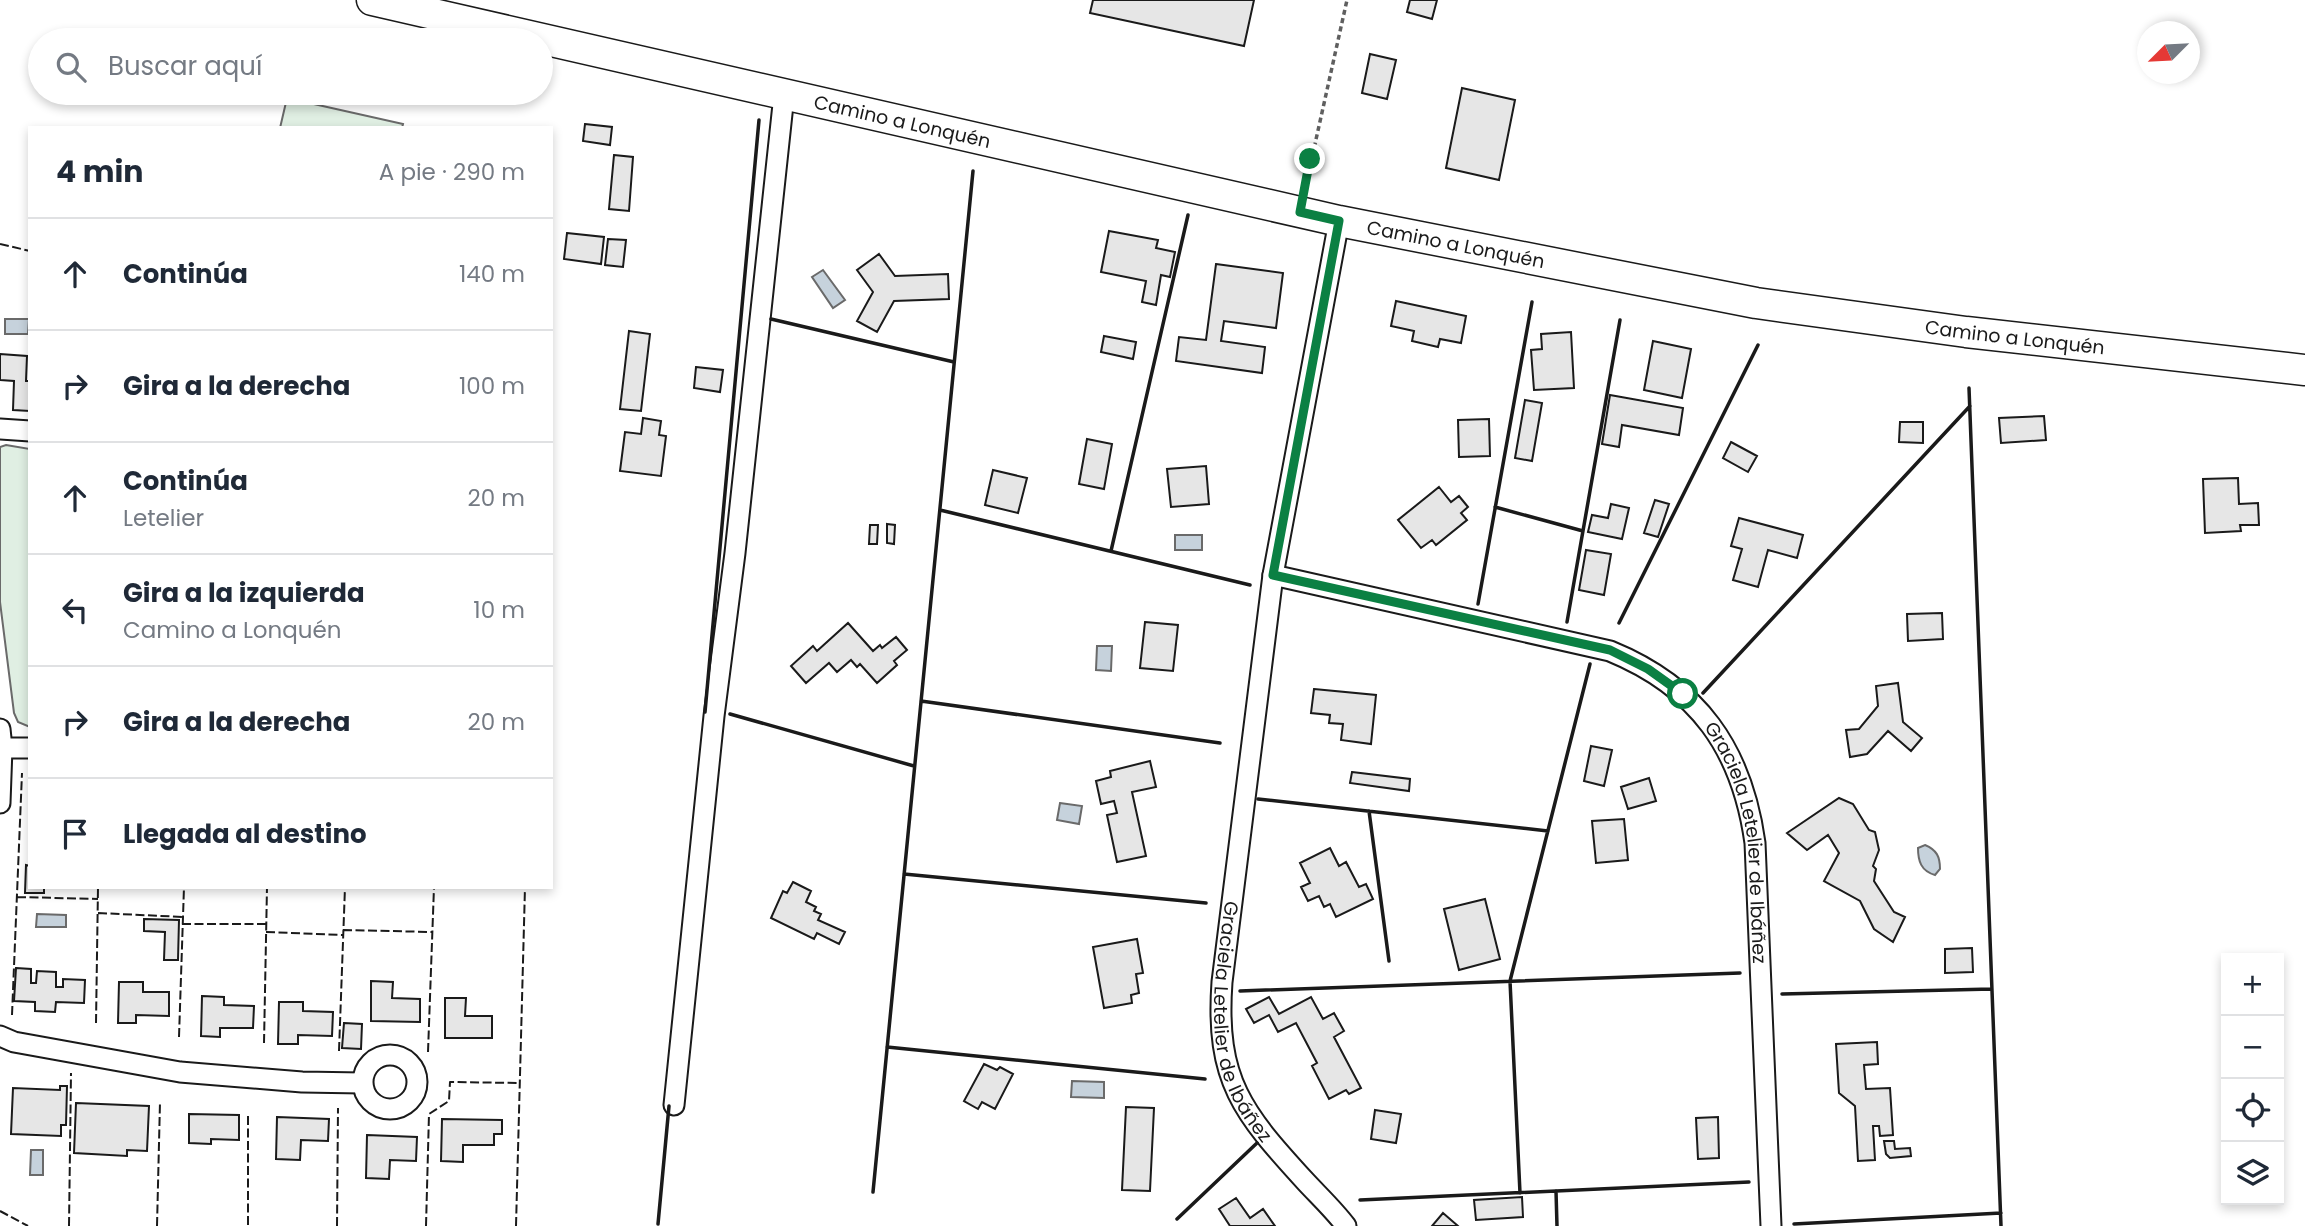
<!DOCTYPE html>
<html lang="es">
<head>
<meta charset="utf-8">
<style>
  body { margin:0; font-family:Poppins,sans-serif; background:#f6f6f7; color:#1f2937 }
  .controls { position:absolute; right:21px; bottom:21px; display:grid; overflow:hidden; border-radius:0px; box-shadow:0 4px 10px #0003 }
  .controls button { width:63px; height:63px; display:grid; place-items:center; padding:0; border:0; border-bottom:2px solid #e0e1e3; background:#fff; color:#1f2937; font:35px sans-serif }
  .compass { position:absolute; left:2137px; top:21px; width:63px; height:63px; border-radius:50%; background:#fff; box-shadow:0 4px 10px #0003; rotate:246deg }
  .stop { position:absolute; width:21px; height:21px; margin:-16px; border:5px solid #0b8043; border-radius:50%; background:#fff }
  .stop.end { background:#0b8043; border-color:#fff; box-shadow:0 2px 7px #0008 }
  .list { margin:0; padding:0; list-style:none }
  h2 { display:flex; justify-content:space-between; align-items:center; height:91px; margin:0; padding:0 28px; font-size:30px }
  h2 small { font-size:23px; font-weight:400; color:#747a83 }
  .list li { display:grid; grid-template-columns:46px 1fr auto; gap:21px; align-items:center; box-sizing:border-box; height:112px; padding:0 28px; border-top:2px solid #e0e1e3 }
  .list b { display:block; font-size:26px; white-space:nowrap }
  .list p { margin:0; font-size:23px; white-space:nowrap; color:#747a83 }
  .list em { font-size:23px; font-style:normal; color:#747a83 }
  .icon { flex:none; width:38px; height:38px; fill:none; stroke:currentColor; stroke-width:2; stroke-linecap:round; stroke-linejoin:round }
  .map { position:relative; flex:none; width:2305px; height:1226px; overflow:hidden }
  .search { position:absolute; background:#fff; box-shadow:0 4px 10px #0003; left:28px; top:28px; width:525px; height:77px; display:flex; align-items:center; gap:18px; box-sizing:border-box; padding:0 24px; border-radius:38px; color:#747a83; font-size:26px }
  .panel { position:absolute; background:#fff; box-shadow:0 4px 10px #0003; left:28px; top:126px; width:525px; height:763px; border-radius:0px }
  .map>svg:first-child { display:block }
  .green { fill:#e0efe3; stroke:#6a6a6a; stroke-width:2 }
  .water { fill:#c6d2dc; stroke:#6a6a6a; stroke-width:2 }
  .building { fill:#e6e6e6; stroke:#1a1a1a; stroke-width:2 }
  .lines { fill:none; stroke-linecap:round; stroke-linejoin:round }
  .street-casing { stroke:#1a1a1a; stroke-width:23 }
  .primary-casing { stroke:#1a1a1a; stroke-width:33 }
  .path { stroke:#5f5f5f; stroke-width:3.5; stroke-dasharray:5 3.5; stroke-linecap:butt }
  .street { stroke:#fff; stroke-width:19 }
  .primary { stroke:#fff; stroke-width:30 }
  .fence { stroke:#1a1a1a; stroke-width:2; stroke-dasharray:9 3.5; stroke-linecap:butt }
  .wall { stroke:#1a1a1a; stroke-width:3.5 }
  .route { stroke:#0b8043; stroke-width:9 }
  .labels { text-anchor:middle; stroke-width:5; stroke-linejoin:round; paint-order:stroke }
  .street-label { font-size:19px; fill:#1a1a1a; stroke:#fff }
</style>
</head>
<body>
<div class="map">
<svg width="2305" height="1226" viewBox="0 0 2305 1226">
  <rect width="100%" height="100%" fill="#fff"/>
  <!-- green -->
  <path class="green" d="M287,98L403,124L402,128H280Z
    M6,445L30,449V727L18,722L14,713L0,602V447Z"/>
  <!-- water -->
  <path class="water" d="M823,270L845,300L833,308L812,277Z
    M5,319H29L28,334H5Z
    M1175,535H1202V550H1175Z
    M1097,646H1112L1111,671L1096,670Z
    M1060,803L1082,806L1079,824L1057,820Z
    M1925,845C1937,850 1940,857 1940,869L1935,875C1921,871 1918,861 1918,848Z
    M37,914L66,915V927H36Z
    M1072,1081L1104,1082V1098L1071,1097Z
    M31,1150H43V1175H30Z"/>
  <!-- building -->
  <path class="building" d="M1093,0H1254L1244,46L1090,13Z
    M1410,0H1437L1432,19L1407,12Z
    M1370,54L1396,60L1387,99L1362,93Z
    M1462,88L1515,100L1499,180L1446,168Z
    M585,124L612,127L610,145L583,141Z
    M614,155L633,157L629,211L609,209Z
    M1109,231L1158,240L1156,248L1175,252L1170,277L1161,275L1156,305L1142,302L1146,281L1101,272Z
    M567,233L604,237L601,264L564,259Z
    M608,239L626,240L623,267L605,265Z
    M879,254L895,276L948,274L949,299L894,301L877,332L857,321L873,292L857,270Z
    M1216,264L1283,273L1276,328L1224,321L1221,341L1265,347L1262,373L1176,361L1179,337L1206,340Z
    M1396,301L1466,316L1461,343L1440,339L1438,347L1412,341L1414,331L1391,326Z
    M629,331L650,334L641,411L620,409Z
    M1571,332L1574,388L1534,390L1531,350L1542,349L1541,334Z
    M1104,336L1136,342L1133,359L1101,352Z
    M1653,341L1691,349L1682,398L1644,390Z
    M0,354L27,356L26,381H30V411L13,410L14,381L0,380Z
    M696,367L723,370L720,392L694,388Z
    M1610,395L1683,408L1679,435L1622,425L1619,447L1602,444Z
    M1525,400L1542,403L1532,461L1515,458Z
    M2044,416L2046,440L2001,443L1999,418Z
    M643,418L661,421L659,435L666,436L661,476L620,471L625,432L641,434Z
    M1489,419L1490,456L1459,457L1458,420Z
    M1900,422H1923V443L1899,442Z
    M1087,439L1112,444L1104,489L1079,484Z
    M1731,442L1757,456L1748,472L1723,458Z
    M1206,466L1209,504L1171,507L1167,469Z
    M993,470L1027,478L1018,513L985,505Z
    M2238,478L2239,504L2258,503L2259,525H2240L2241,531L2205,533L2203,479Z
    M1439,487L1451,502L1459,496L1468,507L1461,513L1467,520L1436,545L1432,540L1421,548L1398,520Z
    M1655,500L1669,504L1658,537L1644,533Z
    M1611,504L1629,508L1622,539L1588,532L1592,515L1608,518Z
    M1739,518L1803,535L1797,558L1768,550L1758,587L1733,580L1742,549L1731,546Z
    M887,524L895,525L894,544L887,543Z
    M870,525H878L877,544H869Z
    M1586,550L1611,554L1604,595L1579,590Z
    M1942,613L1943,639L1908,641L1907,614Z
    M1145,622L1178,625L1173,671L1140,668Z
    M848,623L873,651L880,645L882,648L896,637L907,650L894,661L897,665L877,683L860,664L857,667L851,660L837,672L829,663L806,683L791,666L813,646L817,651Z
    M1898,683L1903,722L1922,738L1911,751L1888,731L1867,754L1850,757L1846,730L1859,729L1878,706L1876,686Z
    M1314,689L1376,695L1371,744L1341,740L1343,724L1329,723L1330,715L1311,713Z
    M1591,746L1612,750L1604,786L1584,781Z
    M1150,761L1156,787L1132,792L1146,856L1117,862L1107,815L1117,813L1114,801L1101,804L1096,781L1111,777L1110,771Z
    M1352,772L1410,779L1409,791L1350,783Z
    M1649,778L1656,801L1628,809L1621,787Z
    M1839,798L1853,804L1869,830L1875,832L1879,850L1873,866L1876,869L1874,881L1894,912L1905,917L1893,942L1874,929L1860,901L1824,881L1839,853L1828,835L1807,850L1787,833Z
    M1624,819L1628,860L1596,863L1592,821Z
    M1330,848L1339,866L1346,862L1359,887L1366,884L1373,899L1336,917L1330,904L1324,907L1319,896L1308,901L1301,887L1310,883L1300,863Z
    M26,865L30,866V887H44V893H25Z
    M793,882L811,891L806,902L816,907L814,911L821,914L818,920L845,932L839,944L817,933L814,939L771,918L783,891L787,893Z
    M1485,899L1500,959L1459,970L1444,909Z
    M144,919L179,920L178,960H164L165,932L144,931Z
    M1137,939L1143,973L1136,974L1139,993L1131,995L1132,1003L1104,1008L1093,947Z
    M1972,948L1973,972L1945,973V949Z
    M16,968L31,969V983H36L37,971L56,972V987H63V979L85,980L84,1003L56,1002L55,1012L35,1011V1002L14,1001Z
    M371,981L393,982L392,998L420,999V1022L371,1021Z
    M119,982H143V992H169V1016L136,1015V1023H118Z
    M202,996L224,997V1005L254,1006L253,1028H220V1037L201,1036Z
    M1269,997L1279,1014L1311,997L1323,1019L1334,1013L1344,1031L1334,1037L1361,1088L1349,1094L1346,1090L1329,1099L1312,1066L1317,1063L1296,1023L1278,1032L1269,1015L1254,1023L1246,1009Z
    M445,998H466L465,1016H492V1038H445Z
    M279,1002H303V1011L333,1012L332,1036L298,1035V1044H278Z
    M344,1023L362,1024L361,1049L342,1048Z
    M1877,1042L1878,1064L1864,1065L1866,1089L1890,1088L1893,1135L1880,1136L1879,1126H1873L1875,1160L1858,1161L1855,1106L1839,1093L1836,1044Z
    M984,1064L997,1070L1000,1067L1013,1074L995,1109L982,1102L978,1109L964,1101Z
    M60,1086H67L66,1125H61V1136L11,1134L13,1088L60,1090Z
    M76,1103L149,1106L147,1151L127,1150V1156L74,1153Z
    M1126,1107L1154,1108L1150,1191L1122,1190Z
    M1375,1110L1401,1114L1396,1143L1371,1139Z
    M189,1114L239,1115V1140L211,1139V1144L189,1143Z
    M277,1117L329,1119L328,1141L301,1140L300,1160L276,1159Z
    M1718,1117L1719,1158L1698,1159L1696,1118Z
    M442,1119L502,1120V1134H494V1145H463V1162L441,1161Z
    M367,1135L417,1137L416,1161L390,1160L389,1179L366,1178Z
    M1884,1141H1894L1895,1149L1910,1148L1911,1156L1890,1158L1886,1154Z
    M1522,1197L1523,1217L1476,1220L1474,1200Z
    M1236,1198L1250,1218L1263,1209L1275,1226H1230L1219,1209Z
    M1443,1213L1458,1226H1432Z"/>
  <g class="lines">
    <defs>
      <g id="street">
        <path id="s1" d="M1339,221L1273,575L1222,982C1215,1081 1243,1113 1306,1182C1319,1196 1334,1210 1346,1226"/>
        <path d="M0,429L30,431"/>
        <path id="s2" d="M1273,575L1610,651C1698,687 1742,749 1755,843L1771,1226"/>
        <path d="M0,729L2,748L0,803"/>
        <path d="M2,748H30"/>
        <path d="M0,1036L14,1042L180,1072L302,1082L362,1083"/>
        <circle cx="390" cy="1082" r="27"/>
        <path d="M674,1105L714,716L735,553L784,95"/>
      </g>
      <g id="primary">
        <path id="s3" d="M372,0L1339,221L1756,303L1966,332L2305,370"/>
      </g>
    </defs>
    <!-- street casing -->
    <use href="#street" class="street-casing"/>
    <!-- primary casing -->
    <use href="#primary" class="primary-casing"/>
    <!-- path -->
    <path class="path" d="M1305,189L1347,0"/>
    <!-- street -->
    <use href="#street" class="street"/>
    <!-- primary -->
    <use href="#primary" class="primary"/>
    <!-- fence -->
    <path class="fence" d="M0,244L30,251
      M17,897L98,899
      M98,913L183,917
      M182,924H266
      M343,930L432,932
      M266,932L343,935
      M12,1015L22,773
      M96,1023L98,887
      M179,1037L184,887
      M264,1043L267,887
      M339,1051L345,887
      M428,1052L434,887
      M248,1116V1226
      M0,1211L28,1226
      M69,1226L71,1073
      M157,1226L160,1102
      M337,1226L338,1108
      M426,1226L429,1114L449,1101L450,1082L520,1083
      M516,1226L525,887"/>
    <!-- wall -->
    <path class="wall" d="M771,319L954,362
      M1969,388L2001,1226
      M1495,507L1583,531
      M940,510L1250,585
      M1111,551L1188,215
      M1478,604L1532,302
      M1567,622L1620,320
      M1619,623L1758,345
      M1703,693L1970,406
      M921,701L1220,743
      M705,712L759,120
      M730,714L914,766
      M1258,799L1548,831
      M1369,811L1389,961
      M904,874L1206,903
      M1240,991L1740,973
      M1782,994L1992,989
      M887,1047L1205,1079
      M1556,1191L1557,1226
      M873,1192L973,171
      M1520,1193L1510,981L1590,664
      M1360,1200L1749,1182
      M1177,1219L1257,1143
      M658,1224L669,1106
      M1794,1224L2001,1213"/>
  </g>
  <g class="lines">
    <!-- route -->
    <path class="route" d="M1310,159L1300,212L1339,221L1273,575L1610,650L1648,669L1683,694"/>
  </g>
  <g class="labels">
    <!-- street labels -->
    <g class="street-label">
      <text dy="7" stroke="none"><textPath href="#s3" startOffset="544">Camino a Lonquén</textPath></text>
      <text dy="7" stroke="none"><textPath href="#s3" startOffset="1111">Camino a Lonquén</textPath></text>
      <text dy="7" stroke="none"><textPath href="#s3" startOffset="1678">Camino a Lonquén</textPath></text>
      <text dy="7" stroke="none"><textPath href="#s2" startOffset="595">Graciela Letelier de Ibáñez</textPath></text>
      <text dy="7" stroke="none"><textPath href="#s1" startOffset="814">Graciela Letelier de Ibáñez</textPath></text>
    </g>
  </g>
</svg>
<div class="controls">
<button>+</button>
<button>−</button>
<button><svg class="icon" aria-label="locate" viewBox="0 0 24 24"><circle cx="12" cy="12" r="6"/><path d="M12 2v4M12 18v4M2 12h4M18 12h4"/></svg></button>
<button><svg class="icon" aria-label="layers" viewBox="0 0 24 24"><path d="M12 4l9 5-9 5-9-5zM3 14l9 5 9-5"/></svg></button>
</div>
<svg class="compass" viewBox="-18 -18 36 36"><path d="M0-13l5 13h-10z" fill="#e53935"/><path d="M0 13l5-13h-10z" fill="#747a83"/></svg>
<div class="stop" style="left:1683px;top:694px"></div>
<div class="stop end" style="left:1310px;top:159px"></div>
<div class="search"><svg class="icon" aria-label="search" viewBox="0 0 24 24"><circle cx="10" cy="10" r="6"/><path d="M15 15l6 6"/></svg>Buscar aquí</div>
<section class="panel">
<h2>4 min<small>A pie · 290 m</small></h2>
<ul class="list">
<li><svg class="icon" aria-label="ahead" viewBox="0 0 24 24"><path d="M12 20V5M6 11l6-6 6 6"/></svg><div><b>Continúa</b></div><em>140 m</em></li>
<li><svg class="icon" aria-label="right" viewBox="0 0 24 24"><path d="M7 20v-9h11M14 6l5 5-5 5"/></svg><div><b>Gira a la derecha</b></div><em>100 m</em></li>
<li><svg class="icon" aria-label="ahead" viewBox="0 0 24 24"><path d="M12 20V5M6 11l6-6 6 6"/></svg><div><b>Continúa</b><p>Letelier</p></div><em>20 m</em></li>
<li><svg class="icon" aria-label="left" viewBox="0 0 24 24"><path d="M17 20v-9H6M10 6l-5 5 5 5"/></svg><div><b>Gira a la izquierda</b><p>Camino a Lonquén</p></div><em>10 m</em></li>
<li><svg class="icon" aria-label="right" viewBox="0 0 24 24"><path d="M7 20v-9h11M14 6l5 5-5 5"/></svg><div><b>Gira a la derecha</b></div><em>20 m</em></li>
<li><svg class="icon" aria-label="arrive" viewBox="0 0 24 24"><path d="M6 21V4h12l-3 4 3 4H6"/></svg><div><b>Llegada al destino</b></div></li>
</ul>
</section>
</div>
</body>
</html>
